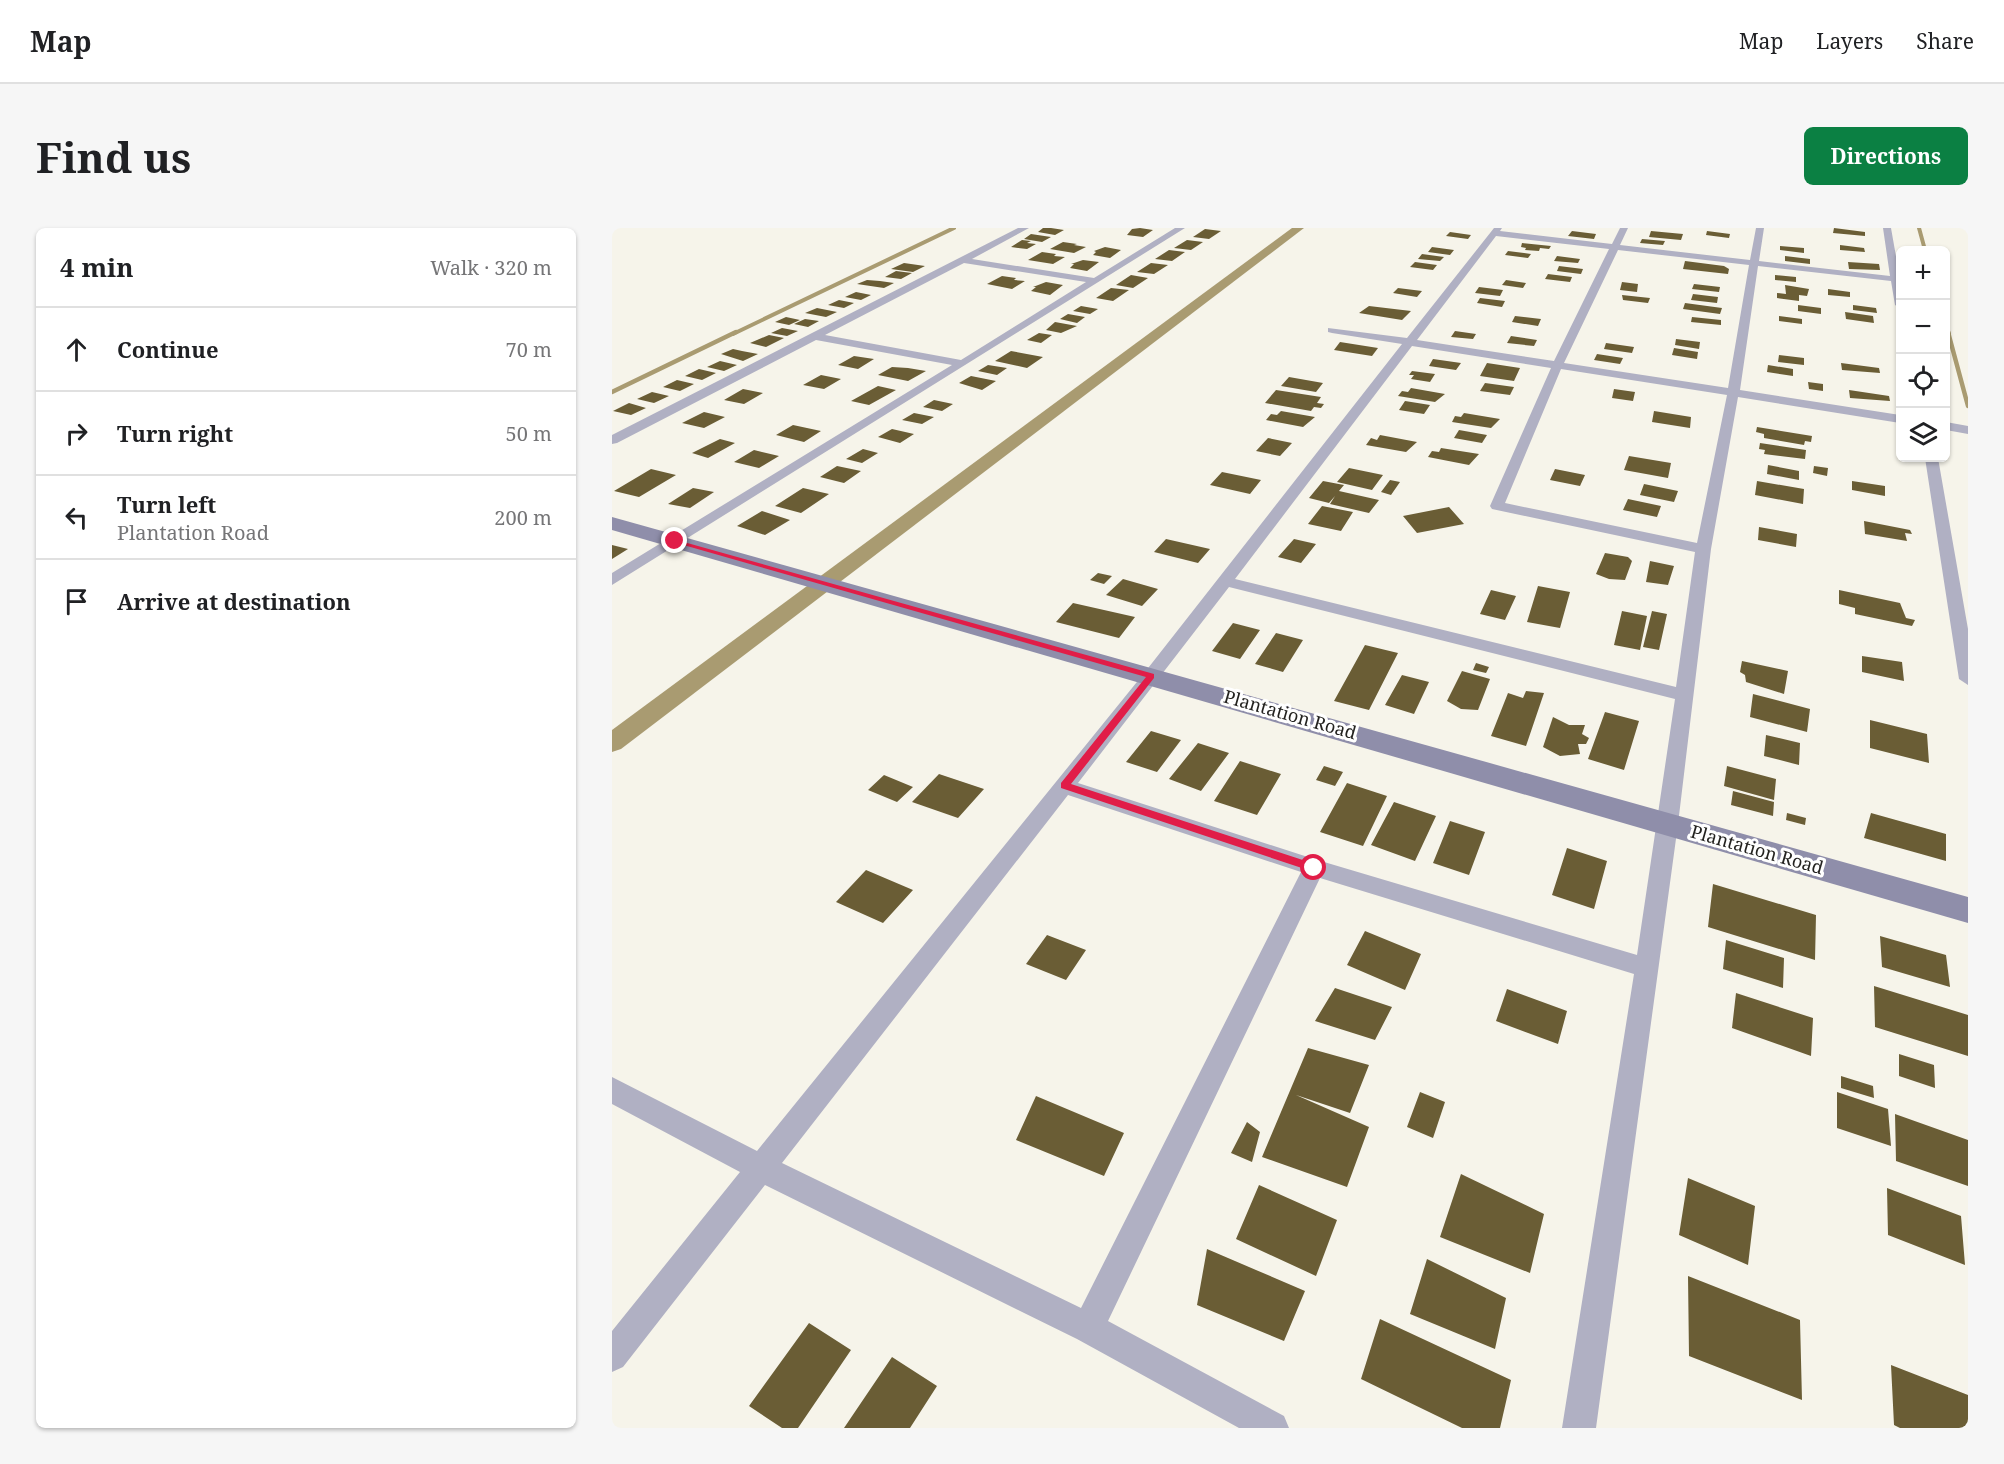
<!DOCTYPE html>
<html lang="en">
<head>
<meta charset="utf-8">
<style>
  body { margin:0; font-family:"Noto Serif",serif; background:#f6f6f6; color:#202124 }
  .controls { position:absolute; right:18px; top:18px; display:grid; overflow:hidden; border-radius:9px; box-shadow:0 2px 4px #0004 }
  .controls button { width:54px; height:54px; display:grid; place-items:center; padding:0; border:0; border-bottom:2px solid #e0e0e0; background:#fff; color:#202124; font:30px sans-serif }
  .stop { position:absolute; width:18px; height:18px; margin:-14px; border:4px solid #e11d48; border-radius:50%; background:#fff }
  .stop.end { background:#e11d48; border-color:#fff; box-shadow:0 2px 6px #0008 }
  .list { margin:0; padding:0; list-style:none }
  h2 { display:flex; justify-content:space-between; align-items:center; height:78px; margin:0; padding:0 24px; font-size:26px }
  h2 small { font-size:20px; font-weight:400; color:#757577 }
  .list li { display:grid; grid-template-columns:39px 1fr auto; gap:18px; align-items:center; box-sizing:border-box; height:84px; padding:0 24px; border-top:2px solid #e0e0e0 }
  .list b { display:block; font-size:22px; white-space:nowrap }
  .list p { margin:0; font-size:20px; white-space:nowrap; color:#757577 }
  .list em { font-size:20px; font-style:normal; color:#757577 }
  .icon { flex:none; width:33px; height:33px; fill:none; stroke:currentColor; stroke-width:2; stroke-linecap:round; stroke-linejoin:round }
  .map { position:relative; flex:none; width:1356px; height:1200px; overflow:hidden; border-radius:9px }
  header { display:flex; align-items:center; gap:36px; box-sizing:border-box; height:84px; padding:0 30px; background:#fff; border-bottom:2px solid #e0e0e0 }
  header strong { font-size:28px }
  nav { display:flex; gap:33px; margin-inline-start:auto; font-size:21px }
  .intro { display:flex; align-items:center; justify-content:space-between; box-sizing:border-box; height:144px; padding:0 36px }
  h1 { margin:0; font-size:42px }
  .button { padding:15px 27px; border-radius:9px; background:#0b8043; color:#fff; font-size:21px; font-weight:700 }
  main { display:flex; gap:36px; padding:0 36px }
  aside { flex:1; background:#fff; border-radius:9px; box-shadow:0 2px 4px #0004 }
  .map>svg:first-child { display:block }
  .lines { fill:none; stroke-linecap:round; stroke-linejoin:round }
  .stream-far1 { stroke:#a99b71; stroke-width:4 }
  .stream { stroke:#a99b71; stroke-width:4.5 }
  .canal { fill:#a99b71; fill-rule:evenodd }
  .building { fill:#6a5d35 }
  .street { fill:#b0b0c3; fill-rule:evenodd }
  .secondary { fill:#8f8eaa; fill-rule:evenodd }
  .route { fill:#e11d48 }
  .labels { text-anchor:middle; stroke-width:6; stroke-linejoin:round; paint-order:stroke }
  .street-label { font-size:18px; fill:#242320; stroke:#fff }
</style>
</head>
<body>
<header>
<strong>Map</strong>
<nav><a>Map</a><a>Layers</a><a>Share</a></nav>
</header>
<div class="intro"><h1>Find us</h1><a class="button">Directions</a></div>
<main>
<aside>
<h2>4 min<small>Walk · 320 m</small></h2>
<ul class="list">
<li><svg class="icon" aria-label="ahead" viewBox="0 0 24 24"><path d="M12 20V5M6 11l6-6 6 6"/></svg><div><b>Continue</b></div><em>70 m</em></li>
<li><svg class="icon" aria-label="right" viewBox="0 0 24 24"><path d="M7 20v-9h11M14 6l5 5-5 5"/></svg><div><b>Turn right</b></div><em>50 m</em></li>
<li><svg class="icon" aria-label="left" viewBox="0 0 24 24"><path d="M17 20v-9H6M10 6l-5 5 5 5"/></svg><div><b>Turn left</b><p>Plantation Road</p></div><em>200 m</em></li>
<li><svg class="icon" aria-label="arrive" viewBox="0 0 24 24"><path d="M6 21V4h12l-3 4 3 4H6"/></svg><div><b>Arrive at destination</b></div></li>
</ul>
</aside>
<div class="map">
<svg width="1356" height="1200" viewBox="0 0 1356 1200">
  <rect width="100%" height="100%" fill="#f6f4ea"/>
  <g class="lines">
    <!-- stream-far1 -->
    <path class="stream-far1" d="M1307,0L1313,22
      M1334,96L1337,106
      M121,106L342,0"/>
    <!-- stream -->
    <path class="stream" d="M1336,104L1356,178
      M0,164L124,104"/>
    <!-- canal -->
    <path class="canal" d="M680,0H692L9,521L0,524V502Z"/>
  </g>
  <!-- building -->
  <path class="building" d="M431,0H439L452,2L443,7L426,4Z
    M528,0L541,2L531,9L515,7L520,1Z
    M1222,0L1253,4V8L1221,5Z
    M593,1L609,3L597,11L581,9Z
    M960,3L984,6L982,11L956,8Z
    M1039,3L1071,6L1069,12L1037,9Z
    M1095,3L1118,6L1117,10L1094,7Z
    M838,4L859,7L856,11L834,8Z
    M419,6L439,9L430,14L412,11Z
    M1030,11L1053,13L1051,17L1028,15Z
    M410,12L419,13L415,15L424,16L415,21L399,19Z
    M575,12L591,14L579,22L562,20Z
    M451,14L465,16L462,17L474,19L462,25L438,21Z
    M910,15L939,18L937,21L928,20L927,23L913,22L914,20L909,19Z
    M1228,17L1252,20L1253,24L1228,22Z
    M1168,18L1192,20V25L1168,22Z
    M493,19L509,22L498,30L481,27L484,24L482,23Z
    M820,19L842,22L838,27L816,24Z
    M557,22L573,24L560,33L543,31Z
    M896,23L919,26L916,30L893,27Z
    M430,24L444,26L442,28L453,29L441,36L416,32Z
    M810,26L832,29L828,33L806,31Z
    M945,28L968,31L966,35L942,33Z
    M1173,28L1198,31V36L1173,33Z
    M471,32L487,34L475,43L458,40L462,36H459Z
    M1073,33L1112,38L1117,41L1116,46L1071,41Z
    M803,34L825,37L821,42L798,39Z
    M1236,34L1267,36L1268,42L1237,41Z
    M292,35L313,38L301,44L279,41Z
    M539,35L556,37L542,46L525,44Z
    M947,38L971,41L969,46L945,43Z
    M284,43L300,45L289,51L273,49Z
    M936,46L960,49L958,54L933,51Z
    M519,47L536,50L521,60L504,57Z
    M1163,47L1184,49V54L1163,52Z
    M390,48L404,50L402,52L413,53L400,61L375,56Z
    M255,52L268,53L282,55L272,60L245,56Z
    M894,52L914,55L911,60L890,57Z
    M434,54L451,57L438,67L419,63L424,59H421Z
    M1010,54L1026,56L1025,64L1008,62Z
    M1082,56L1108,59L1107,64L1080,61Z
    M1173,57L1197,61L1195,68L1187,67V73L1165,70V65L1174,66Z
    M867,59L891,62L888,68L863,65Z
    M499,60L517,62L501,73L484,70Z
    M786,60L810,63L805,69L781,65Z
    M1216,61L1238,64V69L1216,67Z
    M244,64L259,67L249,72L233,69Z
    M1081,66L1106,69L1105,75L1079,72Z
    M1010,67L1038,70L1036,75L1011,72Z
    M868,70L893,73L890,79L865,75Z
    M227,72L242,75L232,80L216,77Z
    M1073,75L1110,80L1108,86L1071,81Z
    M1186,77L1209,80V86L1186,83Z
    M1241,77L1264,80L1265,85L1241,82Z
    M469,78L486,81L478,86L461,83Z
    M757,78L799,83L790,92L747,85Z
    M205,80L225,84L214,89L193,85Z
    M1233,84L1261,88L1262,95L1234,91Z
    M456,86L473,89L465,95L448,91Z
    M903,88L929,91L926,98L900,94Z
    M1167,88L1190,91V96L1167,93Z
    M174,89L188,92L177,97L163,94Z
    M1080,89L1109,92V97L1079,94Z
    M193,91L207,93L196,99L182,96Z
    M443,94L465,98L449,105L434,102Z
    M170,100L186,103L175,108L159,105Z
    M843,103L864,106L861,111L839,109Z
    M427,105L440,107L429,115L415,112Z
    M157,107L172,110L154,119L138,115Z
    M899,108L925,112L922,118L895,115Z
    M1064,111L1088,114L1087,121L1063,117Z
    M728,114L766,120L760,128L722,122Z
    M994,115L1022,119L1020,125L992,121Z
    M1062,120L1086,124L1085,131L1060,127Z
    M121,121L130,123L146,126L131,133L109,126Z
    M399,123L431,129L415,140L383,133Z
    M985,126L1011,130L1008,136L982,132Z
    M1167,127L1192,130V137L1166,134Z
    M242,128L262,131L246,141L226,137Z
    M821,131L849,135L844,142L817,138Z
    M108,133L125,137L112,143L95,139Z
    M875,135L908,140L902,153L868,148Z
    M1229,135L1267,140L1268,145L1230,142Z
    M376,137L395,140L385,147L366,143Z
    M1156,137L1181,141V148L1155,144Z
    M280,139L296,140L314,143L296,153L266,147Z
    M87,141L104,145L90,152L73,148Z
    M800,143L823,146L818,154L799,151L802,147H797Z
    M209,147L229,151L212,161L191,157Z
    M359,148L384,153L370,162L347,155Z
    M677,149L711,155L704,164L669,158Z
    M65,152L82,156L68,163L51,159Z
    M1196,154L1211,156V163L1197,161Z
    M873,155L902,159L898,167L868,163Z
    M266,158L284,162L257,177L239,173Z
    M799,160L833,166L823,174L786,168L790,163L796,164Z
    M131,161L151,165L132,176L112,172Z
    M1002,161L1023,164L1021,173L1000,170Z
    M664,162L709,169L705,175L712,176L709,180L702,179L699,183L653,175Z
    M1237,162L1277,168L1278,173L1238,170Z
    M40,164L57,168L42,175L25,171Z
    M322,172L341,176L330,183L311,179Z
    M793,173L818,177L812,186L787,182Z
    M17,175L34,180L19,187L1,183Z
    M669,183L703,189L691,199L654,192L659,186L665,187Z
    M1042,183L1079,189L1078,200L1040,194Z
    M92,184L113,189L92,200L70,195Z
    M302,185L322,189L310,196L290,192Z
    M852,185L888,191L879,200L840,194L843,188L849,189Z
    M181,197L209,203L192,214L164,207Z
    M1145,199L1200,208L1199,214L1193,213L1192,217L1152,210V206L1144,204Z
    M280,201L302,206L288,215L266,209Z
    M847,202L875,207L870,215L842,210Z
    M768,207L805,214L794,224L754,217L759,210L765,212Z
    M656,210L680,215L668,228L644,223Z
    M108,211L123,215L96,230L80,225Z
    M1148,215L1194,222L1193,231L1152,226L1153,222L1147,221Z
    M829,220L867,226L857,237L816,229L820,223L827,224Z
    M251,221L266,225L250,235L234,231Z
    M142,222L167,228L147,240L122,234Z
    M1017,228L1059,235L1056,250L1012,242Z
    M1156,237L1187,243V252L1155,246Z
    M225,238L249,243L232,255L208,249Z
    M1202,238L1216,240L1215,248L1201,245Z
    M737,240L771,247L760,262L725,254Z
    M39,241L64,247L27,269L2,263Z
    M943,241L973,247L968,258L938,252Z
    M610,244L649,252L638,266L598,257Z
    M778,252L788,254L779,267L769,264Z
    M711,253L732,257L727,263L767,272L757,285L718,276L723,268L717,275L697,270Z
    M1145,253L1192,261L1191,276L1143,267Z
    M1240,253L1273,258V268L1240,262Z
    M1032,256L1066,263L1062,274L1028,267Z
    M81,260L102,264L78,280L56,276Z
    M191,260L217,266L189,285L163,278Z
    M1016,271L1049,278L1045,289L1011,282Z
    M710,278L741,284L729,303L696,296Z
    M837,279L852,296L805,305L791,288Z
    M150,283L178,292L153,307L125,298Z
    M1252,293L1298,302L1300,306L1293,305L1295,313L1253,306Z
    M1147,299L1185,306L1184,319L1146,312Z
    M554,311L598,321L586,335L542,324Z
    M682,311L704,316L689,335L666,329Z
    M0,317L16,321L0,331Z
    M993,325L1016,329L1020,333L1013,352L997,351L984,346Z
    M1038,333L1062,338L1056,357L1034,354Z
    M486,345L500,348L492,356L478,352Z
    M511,351L546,361L530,378L494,367Z
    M926,358L958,364L948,400L915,394Z
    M879,362L904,368L893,392L868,386Z
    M1227,362L1288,375L1294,390L1303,392L1300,398L1243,386V380L1227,376Z
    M461,375L523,389L507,410L444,394Z
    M1010,383L1035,388L1028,422L1002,417Z
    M1040,383L1055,386L1047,422L1031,419Z
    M621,395L648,402L628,431L600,423Z
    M664,405L691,412L671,444L643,436Z
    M753,417L786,425L757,482L722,473Z
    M1250,428L1290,434L1292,453L1250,444Z
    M1130,433L1176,443L1172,466L1134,454L1133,447L1128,444Z
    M864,435L877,439L874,445L861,442Z
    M850,443L878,451L866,482L849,481L835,473Z
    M790,447L817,454L802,486L773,477Z
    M914,463L932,465L914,518L879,508L896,465L911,470Z
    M1141,466L1198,481L1195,504L1138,489Z
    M993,484L1027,493L1012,542L976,531Z
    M941,489L957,497H973L970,506L977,510L974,516H966L968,526L948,528L931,519Z
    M1258,492L1315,506L1317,535L1258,520Z
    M539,503L569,512L545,544L514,534Z
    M1154,507L1188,515L1187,537L1152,528Z
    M586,515L617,525L589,563L557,551Z
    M628,533L669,546L645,587L602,573Z
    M712,538L731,544L723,558L704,552Z
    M1115,538L1164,551L1162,572L1112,558Z
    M327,546L372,561L346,590L300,574Z
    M272,547L301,559L285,574L256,562Z
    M735,555L775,568L751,618L708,604Z
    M1121,563L1162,574L1161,588L1119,577Z
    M782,574L824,588L803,633L759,617Z
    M1175,585L1194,590L1193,597L1174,592Z
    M1259,585L1334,606V633L1252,610Z
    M838,593L873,604L857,647L821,635Z
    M955,620L995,633L982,681L940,667Z
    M254,642L301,662L271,695L224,674Z
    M1101,656L1204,687L1203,732L1096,699Z
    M753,703L809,726L793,762L735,737Z
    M435,707L474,722L454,752L414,736Z
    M1268,708L1334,727L1338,759L1270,739Z
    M1114,712L1172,730L1171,760L1111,741Z
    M1262,758L1356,787V828L1263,799Z
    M723,760L780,779L763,812L703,793Z
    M895,761L955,783L946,816L884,793Z
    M1124,765L1201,790L1199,828L1120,800Z
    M696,820L757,837L738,885L684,867L757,899L735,959L650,929Z
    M1287,826L1322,837L1323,860L1287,848Z
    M1229,848L1261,858L1262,870L1229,860Z
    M808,864L833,874L821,910L795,899Z
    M1225,864L1276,881L1279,918L1225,900Z
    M424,868L512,905L492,948L404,912Z
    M1283,886L1356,912V958L1284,933Z
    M635,894L648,904L640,934L619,925Z
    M849,946L932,986L918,1045L828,1009Z
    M1076,950L1143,978L1136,1037L1067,1007Z
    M647,957L725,992L704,1048L624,1011Z
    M1275,960L1349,988L1353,1037L1276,1007Z
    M595,1021L693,1063L672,1113L585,1077Z
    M815,1031L894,1070L883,1121L798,1086Z
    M1076,1048L1188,1092L1190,1172L1077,1128Z
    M768,1091L899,1152L888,1200H850L749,1151Z
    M197,1095L239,1122L186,1200H170L137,1178Z
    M280,1129L325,1158L298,1200H232Z
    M1279,1137L1356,1167V1200H1288L1282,1197Z"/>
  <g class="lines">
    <!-- street -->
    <path class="street" d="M406,0H417L360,31L482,50L563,0H573L0,357V345L340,137L204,112L5,215L0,216V207ZM352,35L474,54L349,132L213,107Z
      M882,0H890L888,3L1000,16L1008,0H1016L1008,17L1138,32L1144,0H1152L1147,33L1278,48L1271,0H1279L1288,51V80L1283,77L1279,53L1146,38L1128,162L1288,187V195L1126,169L1099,321L1066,596L984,1200H950L1022,746L708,650L496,1093L672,1188L677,1200H627L465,1111L153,957L11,1139L0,1144V1103L128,944L0,876V849L145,923L533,444L790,116L720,105L716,104V100L795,110ZM884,8L997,21L942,133L805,112ZM1006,22L1137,37L1116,160L952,135ZM800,118L939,140L878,278L880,281L1083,324L1064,459L623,351ZM949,141L1115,167L1085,315L893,275ZM617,359L1063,471L1025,727L702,631L466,555ZM456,567L689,644L469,1080L170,935Z
      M1334,194L1356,198V206L1334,202Z
      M1313,230H1326L1356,401V457L1347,451Z"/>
    <!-- secondary -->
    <path class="secondary" d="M0,289L1356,669V695L0,302Z"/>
  </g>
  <!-- route -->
  <path class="route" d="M61,311L542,446V450L459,556L706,637L708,640L702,644L449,560V555L534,449L61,314Z"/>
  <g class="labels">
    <!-- street labels -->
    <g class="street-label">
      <text transform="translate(678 487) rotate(16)" y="6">Plantation Road</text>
      <text transform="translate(1145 622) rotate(16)" y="6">Plantation Road</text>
    </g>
  </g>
</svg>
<div class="controls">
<button>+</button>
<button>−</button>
<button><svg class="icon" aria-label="locate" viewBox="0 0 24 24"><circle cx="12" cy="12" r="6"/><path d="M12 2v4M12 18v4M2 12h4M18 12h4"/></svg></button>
<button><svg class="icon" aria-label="layers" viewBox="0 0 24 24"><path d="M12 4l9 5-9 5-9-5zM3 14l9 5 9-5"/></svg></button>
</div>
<div class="stop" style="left:702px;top:640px"></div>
<div class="stop end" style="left:63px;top:313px"></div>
</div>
</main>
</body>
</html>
